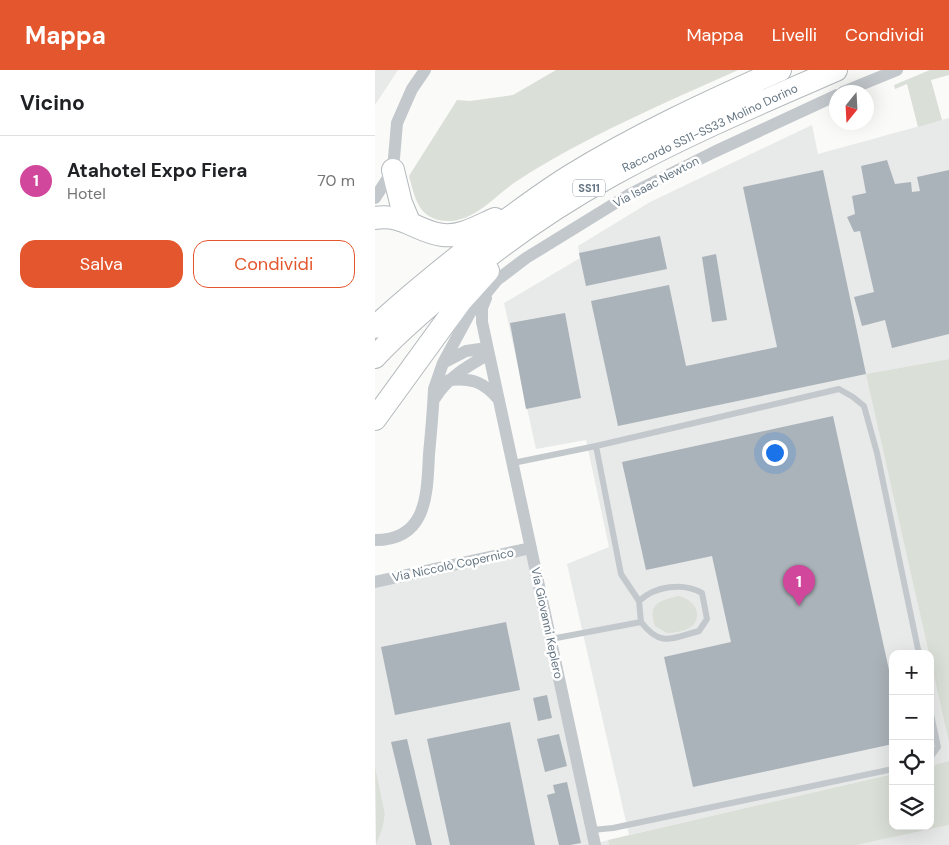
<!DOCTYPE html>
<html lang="it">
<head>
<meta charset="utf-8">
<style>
  body { margin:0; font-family:"DM Sans",sans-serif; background:#f6f6f6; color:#202124 }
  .controls { position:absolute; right:15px; bottom:15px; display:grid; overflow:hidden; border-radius:10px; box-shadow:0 5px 20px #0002 }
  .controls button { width:45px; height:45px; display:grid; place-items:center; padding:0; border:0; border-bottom:1px solid #e0e0e0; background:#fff; color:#202124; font:25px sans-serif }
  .compass { position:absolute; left:454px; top:15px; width:45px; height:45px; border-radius:50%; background:#fff; box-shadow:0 5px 20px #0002; rotate:198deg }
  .you { position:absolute; left:399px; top:382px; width:18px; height:18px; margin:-12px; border:4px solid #fff; border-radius:50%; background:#1a73e8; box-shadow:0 0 0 8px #1a73e833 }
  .badge { display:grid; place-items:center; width:32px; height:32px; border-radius:50%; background:#e4572e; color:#fff; font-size:16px; font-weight:700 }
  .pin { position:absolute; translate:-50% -41px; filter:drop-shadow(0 1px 2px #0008) }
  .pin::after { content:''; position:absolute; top:26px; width:18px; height:15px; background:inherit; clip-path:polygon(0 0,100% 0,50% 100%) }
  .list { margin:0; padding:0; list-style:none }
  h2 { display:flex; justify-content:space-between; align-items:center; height:65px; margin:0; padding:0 20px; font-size:21px }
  h2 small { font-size:16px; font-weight:400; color:#757577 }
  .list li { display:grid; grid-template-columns:32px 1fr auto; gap:15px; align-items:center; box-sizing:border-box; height:90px; padding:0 20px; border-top:1px solid #e0e0e0 }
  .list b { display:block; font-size:19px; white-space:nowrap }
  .list p { margin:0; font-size:16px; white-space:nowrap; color:#757577 }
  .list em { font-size:16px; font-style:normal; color:#757577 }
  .actions { display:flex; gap:10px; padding:15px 20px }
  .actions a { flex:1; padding:11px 0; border:1px solid #e4572e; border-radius:15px; text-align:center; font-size:18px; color:#e4572e }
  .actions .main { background:#e4572e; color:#fff }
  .icon { flex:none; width:28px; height:28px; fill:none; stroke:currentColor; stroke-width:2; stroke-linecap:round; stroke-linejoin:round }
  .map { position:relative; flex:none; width:574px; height:775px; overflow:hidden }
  header { display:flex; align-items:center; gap:30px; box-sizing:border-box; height:70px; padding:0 25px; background:#e4572e; color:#fff }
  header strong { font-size:24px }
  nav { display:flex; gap:28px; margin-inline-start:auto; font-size:18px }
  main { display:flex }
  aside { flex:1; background:#fff }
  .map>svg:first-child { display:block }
  .built { fill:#e8e9e9 }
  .green { fill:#dadfd7 }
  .building { fill:#aab3b9 }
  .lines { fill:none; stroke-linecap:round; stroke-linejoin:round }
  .highway-casing { stroke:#b4b9bd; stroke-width:24 }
  .lane { stroke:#c3c8cc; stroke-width:6 }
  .street { stroke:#c3c8cc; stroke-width:12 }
  .highway { stroke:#fff; stroke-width:22 }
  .labels { text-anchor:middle; stroke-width:5; stroke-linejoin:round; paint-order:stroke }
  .shield { fill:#fff; stroke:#939fa8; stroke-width:1 }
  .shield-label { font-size:11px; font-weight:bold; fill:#657683 }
  .street-label { font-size:12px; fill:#657683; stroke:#fff }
</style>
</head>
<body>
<header>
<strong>Mappa</strong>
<nav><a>Mappa</a><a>Livelli</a><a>Condividi</a></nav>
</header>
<main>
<aside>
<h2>Vicino<small></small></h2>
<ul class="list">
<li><span class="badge" style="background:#d1479c">1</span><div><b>Atahotel Expo Fiera</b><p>Hotel</p></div><em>70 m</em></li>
</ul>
<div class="actions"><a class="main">Salva</a><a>Condividi</a></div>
</aside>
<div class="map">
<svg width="574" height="775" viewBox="0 0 574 775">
  <rect width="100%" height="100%" fill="#fafaf8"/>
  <!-- built -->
  <path class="built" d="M0,0H23L0,35Z
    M574,48V289L492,304L554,584H518V704L254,765L192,494L234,477L211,370L161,379L129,233L205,188L203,176L275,132L437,55L443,84Z
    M156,478L220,774L233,770L234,775H1L8,757L10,744L0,696V512Z
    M555,588L574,673V691L555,696Z
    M574,755V775H482Z"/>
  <!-- green -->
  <path class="green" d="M181,0H363C290,33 209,67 142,111C120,125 100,152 71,151C43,149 40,128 34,106L82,30L95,31L138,25Z
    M555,0H574V5L556,10L567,50L543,57L532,14L520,19L519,15Z
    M574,289V673L491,304Z
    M303,526C316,528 329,542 318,555C312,561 300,563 292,563L280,556C272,533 285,531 303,526Z
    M574,691V755L482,775H234L233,770L518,704V756H555V696Z
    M0,696L10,744L8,757L1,775Z"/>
  <!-- building -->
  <path class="building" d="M512,90L520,114L536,112L537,122L545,121L542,107L574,100V264L517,278L510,250L487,256L479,227L499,222L485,161L479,162L472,147L480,144L477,126L491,123L486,96Z
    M448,100L491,304L243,356L216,231L294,215L311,296L402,277L368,117Z
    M285,166L292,199L211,216L204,183Z
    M341,184L352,250L337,252L327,187Z
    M190,243L206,328L151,339L135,253Z
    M458,346L518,618V674L318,717L289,587L356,572L337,486L271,500L247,392Z
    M131,552L145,620L20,645L6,577Z
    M172,625L177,648L163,651L158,628Z
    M135,652L160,775H75L52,669Z
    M184,664L192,696L170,702L162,669Z
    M32,669L57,775H41L16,672Z
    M192,712L206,773L195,775H184L172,725L180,723L178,715Z"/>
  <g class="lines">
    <defs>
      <path id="highway" d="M18,100L26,133L34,152
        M0,148C28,143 42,162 68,165C86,167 104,156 120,149
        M0,257C33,227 67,199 102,172C133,149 163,126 195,106C262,65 333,32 405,0
        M0,287C17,268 36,252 55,235C110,185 172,141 237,105C309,65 385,33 461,0
        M0,349L85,232L113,201"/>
    </defs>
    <!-- highway casing -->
    <use href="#highway" class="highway-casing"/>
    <!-- lane -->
    <path class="lane" d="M221,376L464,319L478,327L489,336L502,383L544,584
      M138,393L221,376L246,504L264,531
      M176,569L266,552C286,578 297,568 324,561L332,549L327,523C308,512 280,516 264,531L266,552
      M555,640L563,677L555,688
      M217,760L238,758L518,699"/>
    <!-- street -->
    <path class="street" d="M468,22L522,0
      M0,128L18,100L22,53L37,19L50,0
      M111,228L107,238V252L220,775
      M68,293L91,281L112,278
      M74,310C98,308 109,312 124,330
      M60,328C73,307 93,296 114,284
      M0,470C53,470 52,423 54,384C56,363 58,341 59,319L68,293L95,243L122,210L151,188L255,124L339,82L462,25
      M0,512L156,478"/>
    <!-- highway -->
    <use href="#highway" class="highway"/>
  </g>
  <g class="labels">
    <!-- shield labels -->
    <rect class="shield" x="198" y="109.5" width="32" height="17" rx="4"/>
    <g class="shield-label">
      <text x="214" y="122">SS11</text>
    </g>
    <!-- street labels -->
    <g class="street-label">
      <text transform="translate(335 58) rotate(-25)" y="4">Raccordo SS11-SS33 Molino Dorino</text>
      <text transform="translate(281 112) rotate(-28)" y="4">Via Isaac Newton</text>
      <text transform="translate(78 495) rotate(-12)" y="4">Via Niccolò Copernico</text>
      <text transform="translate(172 553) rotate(78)" y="4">Via Giovanni Keplero</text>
    </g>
  </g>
</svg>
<div class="controls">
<button>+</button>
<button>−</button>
<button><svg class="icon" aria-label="locate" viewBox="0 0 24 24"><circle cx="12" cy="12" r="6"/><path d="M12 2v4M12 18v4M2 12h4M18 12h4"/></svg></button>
<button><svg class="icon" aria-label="layers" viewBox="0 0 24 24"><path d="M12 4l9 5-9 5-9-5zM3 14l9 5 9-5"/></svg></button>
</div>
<svg class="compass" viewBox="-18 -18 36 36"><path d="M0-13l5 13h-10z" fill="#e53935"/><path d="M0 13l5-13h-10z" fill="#757577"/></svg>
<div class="you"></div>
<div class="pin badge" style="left:424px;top:536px;background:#d1479c">1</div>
</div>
</main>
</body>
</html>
